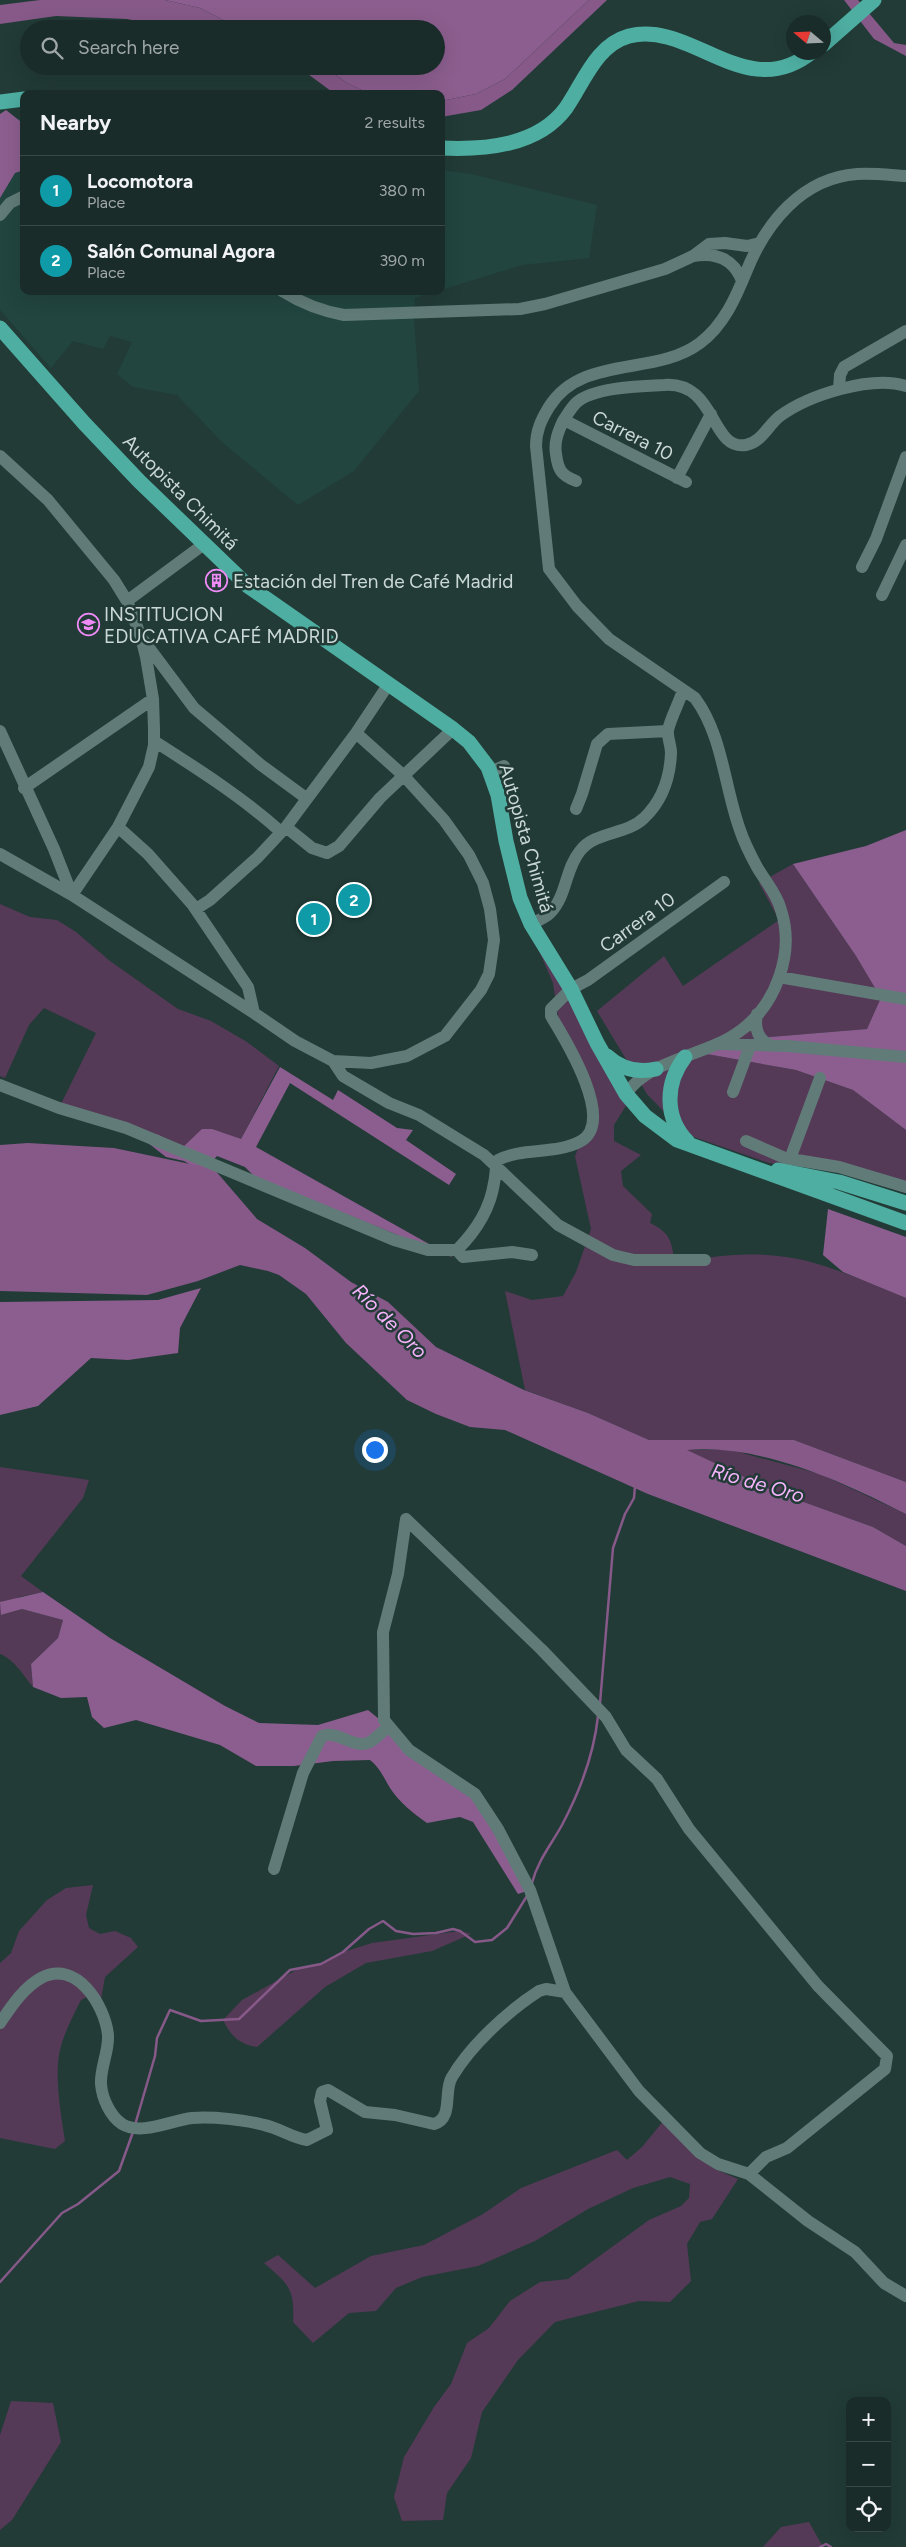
<!DOCTYPE html>
<html lang="en">
<head>
<meta charset="utf-8">
<style>
  body { margin:0; font-family:Figtree,sans-serif; background:#233431; color:#f1f3f6 }
  .controls { position:absolute; right:15px; bottom:15px; display:grid; overflow:hidden; border-radius:10px; box-shadow:0 5px 20px #0002 }
  .controls button { width:45px; height:45px; display:grid; place-items:center; padding:0; border:0; border-bottom:1px solid #384846; background:#1a2c29; color:#f1f3f6; font:25px sans-serif }
  .compass { position:absolute; left:786px; top:15px; width:45px; height:45px; border-radius:50%; background:#1a2c29; box-shadow:0 5px 20px #0002; rotate:289deg }
  .you { position:absolute; left:374px; top:1449px; width:18px; height:18px; margin:-12px; border:4px solid #fff; border-radius:50%; background:#1a73e8; box-shadow:0 0 0 8px #1a73e833 }
  .badge { display:grid; place-items:center; width:32px; height:32px; border-radius:50%; background:#ef8bf7; color:#fff; font-size:16px; font-weight:700 }
  .pin { position:absolute; translate:-50% -50%; border:2px solid #fff; box-shadow:0 1px 5px #0006 }
  .list { margin:0; padding:0; list-style:none }
  h2 { display:flex; justify-content:space-between; align-items:center; height:65px; margin:0; padding:0 20px; font-size:21px }
  h2 small { font-size:16px; font-weight:400; color:#9fa7a8 }
  .list li { display:grid; grid-template-columns:32px 1fr auto; gap:15px; align-items:center; box-sizing:border-box; height:70px; padding:0 20px; border-top:1px solid #384846 }
  .list b { display:block; font-size:19px; white-space:nowrap }
  .list p { margin:0; font-size:16px; white-space:nowrap; color:#9fa7a8 }
  .list em { font-size:16px; font-style:normal; color:#9fa7a8 }
  .icon { flex:none; width:28px; height:28px; fill:none; stroke:currentColor; stroke-width:2; stroke-linecap:round; stroke-linejoin:round }
  .map { position:relative; flex:none; width:906px; height:2547px; overflow:hidden }
  .search { position:absolute; background:#1a2c29; box-shadow:0 5px 20px #0002; left:20px; top:20px; width:425px; height:55px; display:flex; align-items:center; gap:12px; box-sizing:border-box; padding:0 18px; border-radius:28px; color:#9fa7a8; font-size:19px }
  .panel { position:absolute; background:#1a2c29; box-shadow:0 5px 20px #0002; left:20px; top:90px; width:425px; height:205px; border-radius:10px }
  .map>svg:first-child { display:block }
  .built { fill:#224540 }
  .green { fill:#553a57 }
  .forest { fill:#8c5e8f }
  .water { fill:#865989 }
  .lines { fill:none; stroke-linecap:round; stroke-linejoin:round }
  .stream { stroke:#865989; stroke-width:2.5 }
  .minor { stroke:#617c78; stroke-width:12 }
  .highway { stroke:#4eaea2; stroke-width:15 }
  .labels { text-anchor:middle; stroke-width:5; stroke-linejoin:round; paint-order:stroke }
  .street-label { font-size:19px; fill:#cbd9d6; stroke:#223b37 }
  .poi-label { font-size:19px; fill:#cbd9d6; stroke:#223b37; text-anchor:start }
  .water-label { font-size:20px; font-style:italic; fill:#f7b4fc; stroke:#223b37 }
</style>
</head>
<body>
<div class="map">
<svg width="906" height="2547" viewBox="0 0 906 2547">
  <rect width="100%" height="100%" fill="#223b37"/>
  <!-- built -->
  <path class="built" d="M0,118L24,119V291H436L415,298L414,317L419,391L354,471L298,505L223,443L177,395L133,387L117,374L132,342L110,336L103,349L73,341L51,368L0,310Z
    M441,170L471,174L597,205L589,258L522,265L441,290Z"/>
  <!-- green -->
  <path class="green" d="M793,864L856,956L882,999L867,1029L770,1037L691,1051L796,1070L853,1090L906,1130V1193L840,1171L769,1163L685,1134L647,1094L597,1011L664,956L683,986L779,920L759,883Z
    M0,904L30,917L57,920L76,932L110,961L178,1009L211,1021L247,1042L279,1066L241,1139L181,1149L60,1106L96,1033L44,1008L29,1025L5,1078L0,1076Z
    M529,928L627,1104L614,1125V1141L641,1155L621,1171L623,1186L652,1214L650,1223C671,1233 671,1241 675,1263C710,1256 743,1252 778,1256C821,1260 866,1282 906,1298V1482L794,1440H649L588,1413L525,1390L505,1291L532,1300L563,1296L576,1272L591,1229L575,1156L580,1144L597,1121L559,1023L553,983Z
    M686,1450H731L820,1474L906,1514V1546L873,1527L776,1492Z
    M0,1467L89,1480L83,1498L21,1576L43,1592L19,1597L2,1615L22,1609L63,1620L58,1638L31,1664L33,1687C24,1676 14,1659 0,1654Z
    M93,1885L86,1915L89,1928L100,1934L115,1931L131,1938L138,1947L105,1977L101,1999L91,1995L81,2000C73,2016 64,2033 60,2050C54,2076 61,2115 65,2141L55,2149L0,2138V1963L11,1953L19,1931L47,1900L66,1888Z
    M460,1931L471,1934L432,1951L366,1963L325,1987L257,2047C239,2044 231,2036 223,2020L242,2000L300,1968L321,1964L343,1952L372,1943Z
    M665,2119L715,2169L738,2179L712,2219L700,2222L687,2244L691,2281L670,2302L639,2301L555,2322L518,2360L482,2412L471,2458L447,2493L443,2520L402,2521L394,2497L404,2457L434,2407L451,2384L467,2343L489,2328L510,2301L540,2282L568,2279L649,2220L681,2206L689,2198L690,2184L670,2177L633,2188L588,2209L535,2241L478,2266L422,2277L396,2288L376,2311L349,2313L313,2343L293,2322C295,2288 288,2284 264,2263L278,2255L315,2288L371,2256L424,2245L483,2214L521,2188L617,2150L627,2160L642,2147Z
    M11,2401L53,2403L61,2442L12,2520L0,2530V2435Z
    M809,2522L823,2547H763L781,2527Z"/>
  <!-- forest -->
  <path class="forest" d="M165,0H589L505,79L476,94L441,101V94H370L347,83L323,66H436V29H255L223,20L200,8Z
    M6,110L20,121L24,119V170L15,173L0,198V114Z
    M906,830V1130L853,1090L796,1070L690,1051L770,1037L867,1029L881,998L856,956L793,864L866,846Z
    M280,1067L333,1100L338,1090L397,1128L413,1130L406,1140L456,1174L449,1185L290,1083L256,1147L454,1258L255,1177L245,1167L217,1156L203,1172L184,1161L166,1157L129,1128L159,1135L181,1149L202,1129H212L241,1139Z
    M828,1209L906,1237V1298L843,1272L823,1255Z
    M201,1288L180,1328L178,1353L128,1360L91,1358L38,1406L0,1415V1302L158,1300Z
    M43,1592L110,1638L225,1706L259,1723L318,1725L368,1710L472,1795L527,1891L518,1894L473,1822L460,1817L427,1823C413,1813 400,1803 390,1788C384,1778 380,1768 370,1760L333,1761L294,1766H256L220,1745L136,1720L104,1728L92,1717L87,1697L61,1698L33,1687L31,1664L58,1638L63,1620L22,1609L1,1615L0,1602Z"/>
  <!-- water -->
  <path class="water" d="M40,0H165L200,8L223,20L255,29H179L127,19L56,16L0,24V5Z
    M589,0H607L512,90L481,110L441,117V101L476,94L505,79Z
    M844,0H858L894,43L906,45V56L874,39Z
    M297,66H323L347,83L370,94H335Z
    M28,1143L114,1148L214,1169L257,1219L305,1248L351,1282L388,1302L436,1347L524,1390L588,1413L649,1440H794L906,1482V1514C841,1481 762,1444 687,1450L776,1492L873,1527L906,1546V1591L648,1494L505,1430L470,1427L436,1414L407,1400L346,1343L306,1294L279,1275L268,1271L240,1265L198,1281L147,1295L0,1291V1145Z"/>
  <g class="lines">
    <!-- stream -->
    <path class="stream" d="M600,1703L613,1548L625,1514L634,1498L635,1486
      M532,1883C538,1860 551,1845 562,1825C580,1791 594,1754 598,1716
      M135,2125L155,2056L157,2038L170,2010L201,2021L239,2019L290,1970L321,1964L343,1952L369,1929L383,1921L396,1931L413,1934L436,1933L453,1929L460,1931L475,1942L492,1940L507,1928L527,1896
      M0,2282L62,2213L78,2204L119,2171L133,2132
      M820,2547L826,2544L831,2547"/>
    <!-- minor -->
    <path class="minor" d="M0,215L10,203L24,196
      M693,256C716,252 734,259 742,281
      M282,291C303,304 321,311 344,315L520,309L545,304L665,269L693,256L709,244L725,243L747,246L760,243
      M839,389L840,375L844,367L906,331
      M564,420L686,482
      M0,456L48,500L114,580L127,601L141,637L146,657L153,699L154,729V745L149,767L118,827L72,895
      M677,478L711,414
      M576,481C561,475 558,470 556,454C554,442 558,432 563,421C567,415 571,408 576,403C593,387 642,386 664,385C717,381 710,451 746,445C762,442 768,425 780,416C809,395 871,375 906,386
      M862,567L876,539L906,457
      M882,595L906,545
      M127,601L204,544
      M144,641L194,708L261,765L306,798
      M0,731L54,849L72,895
      M154,741C198,769 242,797 281,832
      M490,772L504,766
      M24,788L153,699
      M576,809L582,794L597,744L608,734L668,731
      M118,827L148,854L192,904L248,987L254,1013
      M286,827L312,848L327,853L339,846L380,798L453,729
      M0,854L72,895L254,1013L295,1041L333,1061L371,1063L407,1056L445,1036L481,990L489,974L494,940L490,909L483,883L469,855L444,820L404,776L356,733
      M196,909L210,900L258,857L286,827L356,733L388,685
      M531,924C537,921 545,918 550,913C567,896 565,869 580,851C595,831 627,835 644,818C663,800 670,778 671,753C671,745 667,737 668,730C671,717 679,703 683,690
      M779,977L906,999
      M757,1014C754,1028 758,1042 773,1046
      M720,1044L788,1046L906,1057
      M333,1061L343,1076L389,1103L419,1115L484,1155L558,1225L613,1255L634,1260H705
      M0,1085L59,1108L126,1128L394,1240L428,1250H457L463,1257L512,1252L532,1255
      M733,1092L750,1046
      M626,1094C649,1059 707,1056 740,1031C776,1005 795,953 781,910C777,894 765,881 757,867C751,856 744,842 740,830C724,786 723,736 695,698L609,639L577,606L549,569L536,446C536,431 541,420 549,407C582,354 655,377 700,343C724,325 736,297 747,270C766,223 802,178 857,174C873,173 890,175 906,176
      M746,1141L785,1158L839,1167L906,1187
      M790,1159L820,1078
      M457,1250C476,1231 490,1210 494,1183C496,1174 495,1168 498,1160C523,1147 556,1155 581,1141C616,1121 565,1039 551,1016V1009L571,989L588,980L724,882
      M406,1519L398,1574L383,1632L384,1720L409,1750L475,1794L498,1829L530,1890L565,1992L639,2091L700,2153L718,2164L749,2174L808,2221L855,2252L884,2283L906,2296
      M406,1519L542,1650L606,1717L626,1750L657,1779L689,1829L818,1986L887,2056L885,2069L787,2148L766,2157L749,2174
      M274,1869L303,1773L322,1736C338,1730 355,1750 370,1742C376,1738 383,1731 389,1726
      M0,2023C11,2007 23,1988 41,1978C77,1959 105,2006 108,2035C109,2052 100,2068 101,2084C102,2098 110,2116 122,2124C141,2136 172,2120 192,2118C212,2116 245,2120 264,2125C279,2128 292,2138 307,2140L327,2130L320,2101L322,2092L328,2090L365,2112L395,2115L434,2124C454,2118 443,2091 452,2077C471,2045 508,2011 539,1991L546,1989L565,1992"/>
    <!-- highway -->
    <path class="highway" d="M824,44L874,0
      M0,102L24,99
      M441,148C485,150 538,146 566,108C584,82 596,45 629,36C692,20 746,105 812,52
      M0,328L84,423L139,481L248,586L453,729L469,742L488,767L498,795L506,841L520,898L531,924L571,989L597,1043L626,1094L645,1116L677,1140L906,1223
      M607,1056C621,1069 638,1073 656,1069
      M685,1057C665,1083 664,1118 688,1142
      M778,1170L839,1182L906,1203"/>
  </g>
  <!-- icons -->
  <defs>
    <symbol id="building-ring" viewBox="-11 -11 22 22"><circle r="9.5" fill="#223b37" stroke="#ef8bf7" stroke-width="1.5"/><path d="M-4-6H4V6H1V3H-1V6H-4ZM-2.5-4.3h1.7v1.8h-1.7ZM.8-4.3h1.7v1.8H.8ZM-2.5-1h1.7V.8h-1.7ZM.8-1h1.7V.8H.8Z" fill="#ef8bf7"/></symbol>
    <symbol id="school-ring" viewBox="-11 -11 22 22"><circle r="9.5" fill="#223b37" stroke="#ef8bf7" stroke-width="1.5"/><path d="M0-5L7-2L0 1L-7-2ZM-4 1L0 2.5L4 1V4Q0 6-4 4Z" fill="#ef8bf7"/></symbol>
  </defs>
  <g fill-rule="evenodd">
    <use href="#building-ring" x="204" y="568" width="25" height="25"/>
    <use href="#school-ring" x="76" y="612" width="25" height="25"/>
  </g>
  <g class="labels">
    <!-- street labels -->
    <g class="street-label">
      <text transform="translate(633 435) rotate(27)" y="7">Carrera 10</text>
      <text transform="translate(181 492) rotate(45)" y="7">Autopista Chimitá</text>
      <text transform="translate(527 838) rotate(74)" y="7">Autopista Chimitá</text>
      <text transform="translate(637 922) rotate(-36)" y="7">Carrera 10</text>
    </g>
    <!-- poi labels -->
    <g class="poi-label">
      <text x="233" y="588">Estación del Tren de Café Madrid</text>
      <text x="104" y="621">INSTITUCION<tspan x="104" dy="22">EDUCATIVA CAFÉ MADRID</tspan></text>
    </g>
    <!-- water labels -->
    <g class="water-label">
      <text transform="translate(390 1321) rotate(45)" y="7">Río de Oro</text>
      <text transform="translate(758 1483) rotate(16)" y="7">Río de Oro</text>
    </g>
  </g>
</svg>
<div class="controls">
<button>+</button>
<button>−</button>
<button><svg class="icon" aria-label="locate" viewBox="0 0 24 24"><circle cx="12" cy="12" r="6"/><path d="M12 2v4M12 18v4M2 12h4M18 12h4"/></svg></button>
</div>
<svg class="compass" viewBox="-18 -18 36 36"><path d="M0-13l5 13h-10z" fill="#e53935"/><path d="M0 13l5-13h-10z" fill="#9fa7a8"/></svg>
<div class="you"></div>
<div class="pin badge" style="left:314px;top:919px;background:#0f9aa8">1</div>
<div class="pin badge" style="left:354px;top:900px;background:#0f9aa8">2</div>
<div class="search"><svg class="icon" aria-label="search" viewBox="0 0 24 24"><circle cx="10" cy="10" r="6"/><path d="M15 15l6 6"/></svg>Search here</div>
<section class="panel">
<h2>Nearby<small>2 results</small></h2>
<ul class="list">
<li><span class="badge" style="background:#0f9aa8">1</span><div><b>Locomotora</b><p>Place</p></div><em>380 m</em></li>
<li><span class="badge" style="background:#0f9aa8">2</span><div><b>Salón Comunal Agora</b><p>Place</p></div><em>390 m</em></li>
</ul>
</section>
</div>
</body>
</html>
